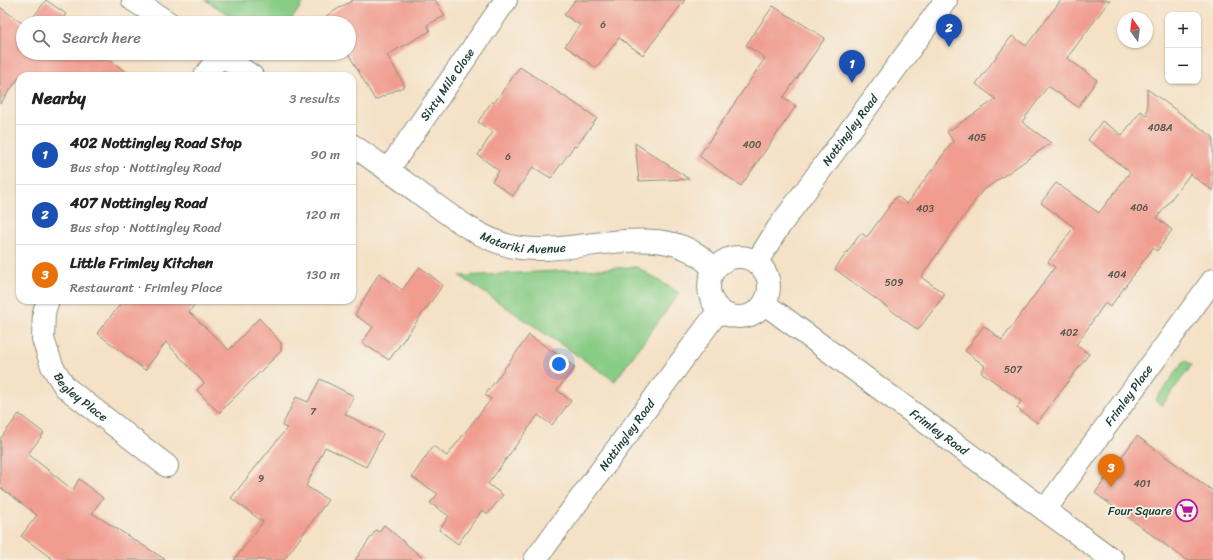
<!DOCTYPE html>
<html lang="en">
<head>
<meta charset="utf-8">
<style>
  body { margin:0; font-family:Sriracha,sans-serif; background:#f2f2f2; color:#222 }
  .controls { position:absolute; right:12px; top:12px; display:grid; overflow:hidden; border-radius:8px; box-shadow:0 1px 3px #0004 }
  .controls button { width:36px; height:36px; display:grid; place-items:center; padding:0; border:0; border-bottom:1px solid #e0e0e0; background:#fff; color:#222; font:20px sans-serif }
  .compass { position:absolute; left:1117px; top:12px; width:36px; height:36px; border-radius:50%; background:#fff; box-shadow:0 1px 3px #0004; rotate:346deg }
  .you { position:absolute; left:559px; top:364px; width:14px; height:14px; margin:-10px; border:3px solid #fff; border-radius:50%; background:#1a73e8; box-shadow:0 0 0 6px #1a73e833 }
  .badge { display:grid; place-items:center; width:26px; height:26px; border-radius:50%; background:#db2777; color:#fff; font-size:13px; font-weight:700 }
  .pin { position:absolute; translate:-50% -33px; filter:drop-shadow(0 1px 2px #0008) }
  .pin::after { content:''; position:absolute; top:21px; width:14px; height:12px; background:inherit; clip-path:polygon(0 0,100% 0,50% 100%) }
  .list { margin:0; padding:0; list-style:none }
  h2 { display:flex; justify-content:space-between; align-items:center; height:52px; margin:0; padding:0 16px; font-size:17px }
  h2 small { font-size:13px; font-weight:400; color:#767676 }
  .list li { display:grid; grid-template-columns:26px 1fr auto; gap:12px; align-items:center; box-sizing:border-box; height:60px; padding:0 16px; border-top:1px solid #e0e0e0 }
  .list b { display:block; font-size:15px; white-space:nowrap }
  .list p { margin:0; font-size:13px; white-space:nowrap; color:#767676 }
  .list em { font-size:13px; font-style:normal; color:#767676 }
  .icon { flex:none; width:22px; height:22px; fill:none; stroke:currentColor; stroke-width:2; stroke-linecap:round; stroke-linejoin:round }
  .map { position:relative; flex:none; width:1213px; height:560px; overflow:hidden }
  .search { position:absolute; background:#fff; box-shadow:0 1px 3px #0004; left:16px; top:16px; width:340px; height:44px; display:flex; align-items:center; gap:10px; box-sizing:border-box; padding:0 14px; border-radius:22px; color:#767676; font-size:15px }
  .panel { position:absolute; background:#fff; box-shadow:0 1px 3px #0004; left:16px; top:72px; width:340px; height:232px; border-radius:12px }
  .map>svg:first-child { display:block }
  .green { fill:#89cc86; stroke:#54845d }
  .building { fill:#f09d90 }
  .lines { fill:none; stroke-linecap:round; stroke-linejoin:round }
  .street-casing { stroke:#8a8f7d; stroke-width:24 }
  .secondary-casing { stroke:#8a8f7d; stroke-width:24 }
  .street { stroke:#fff; stroke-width:22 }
  .secondary { stroke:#fff; stroke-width:22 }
  .labels { text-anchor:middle; stroke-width:3.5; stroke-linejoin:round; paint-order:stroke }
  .number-label { font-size:10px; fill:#53554b }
  .street-label { font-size:12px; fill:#1f3d34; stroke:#f7f3e8 }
  .poi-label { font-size:12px; fill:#1f3d34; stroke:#f7f3e8; text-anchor:end }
</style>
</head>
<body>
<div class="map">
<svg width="1213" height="560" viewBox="0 0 1213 560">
  <rect width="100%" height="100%" fill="#f7f3e8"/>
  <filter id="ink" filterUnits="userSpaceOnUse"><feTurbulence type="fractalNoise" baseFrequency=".025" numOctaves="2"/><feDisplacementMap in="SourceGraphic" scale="8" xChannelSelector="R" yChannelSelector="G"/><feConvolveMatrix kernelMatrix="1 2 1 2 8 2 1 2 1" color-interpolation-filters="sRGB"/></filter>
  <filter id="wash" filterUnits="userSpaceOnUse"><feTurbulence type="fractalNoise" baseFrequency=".012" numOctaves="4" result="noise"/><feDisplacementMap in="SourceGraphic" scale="16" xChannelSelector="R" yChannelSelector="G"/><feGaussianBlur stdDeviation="0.9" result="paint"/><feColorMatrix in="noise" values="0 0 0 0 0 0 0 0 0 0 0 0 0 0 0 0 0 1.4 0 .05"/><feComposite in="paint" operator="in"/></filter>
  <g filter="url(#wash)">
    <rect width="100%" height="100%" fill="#f4e1c6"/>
    <!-- green -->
    <path class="green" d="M205,0H305L289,23H242Z
      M637,267L679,293L615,381L460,276Z
      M1185,360L1192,365L1162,405L1155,400Z"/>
    <g id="blocks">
      <!-- building -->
      <path class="building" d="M46,0L66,14L60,23H29Z
        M353,0H435L445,16L427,25L430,31L387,55L405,86L375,100L348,53H349V23H330L326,16Z
        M575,0H685L643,55L619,38L596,68L565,46L580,25L564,15Z
        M1061,0H1110L1067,58L1097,80L1078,107L1048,86L1022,122L1051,143L982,191L921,277L945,294L918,330L835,269L861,233L867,237L897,196L907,204L953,141L947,132L996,99L976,84L1012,36L1026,46Z
        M773,6L825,38L783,98L796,106L741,186L699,156L765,58L746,45Z
        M0,7L23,24V53H101L131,76H20L0,104Z
        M520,67L597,118L576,147L574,146L551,178L533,167L513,196L492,181L499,171L478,155L493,132L478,122L492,101L494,103Z
        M1147,89L1213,137V191L1190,174L1157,218L1172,230L1157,251L1153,248L1110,307L1105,303L1076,345L1089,354L1037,423L1017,408L1021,401L981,372L985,366L965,351L984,326L1002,340L1055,267L1048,262L1074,227L1041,203L1056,183L1099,213L1130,172L1088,140L1102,121L1122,135L1141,111L1147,116Z
        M635,143L689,179L639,181Z
        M420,267L443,285L389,360L362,343L373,327L355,315L379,273L402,290Z
        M124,300H198L189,312L229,350L259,318L281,343V351L219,413L197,390L204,383L166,342L145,370L97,333Z
        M529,335L575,367L557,390L571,401L552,425L538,415L488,484L503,495L488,514L482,510L458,544L439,530L449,516L430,503L438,494L412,477L433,446L447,456L491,399L485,395Z
        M320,379L354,396L345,414L383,434L366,467L325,447L306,486L328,500L284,560H234L263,522L231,498L287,428L282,426L296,397L308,402Z
        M19,414L44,433L28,454L73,490L79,479L103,498L92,513L166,560H54L21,536L37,515L0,487V439Z
        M1137,436L1213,491V560H1186L1095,493Z
        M384,525L425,560H355L376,530L379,532Z"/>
    </g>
  </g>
  <g filter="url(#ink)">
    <use href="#blocks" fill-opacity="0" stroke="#8a8f7d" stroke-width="1"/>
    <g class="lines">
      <defs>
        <g id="street">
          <path d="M133,0L169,23"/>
          <path d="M218,53L252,76"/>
          <path d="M205,76L220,55"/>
          <path id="s1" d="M352,145C375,161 397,176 419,193C447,213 476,237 510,246C573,261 667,211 714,270"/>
          <path id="s2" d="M388,170L506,0"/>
          <path id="s3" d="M48,300L44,312L43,339L52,366L65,387L167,466"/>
          <path id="s4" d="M1045,510L1213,280"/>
        </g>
        <g id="secondary">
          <circle cx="739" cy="287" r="30"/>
          <path id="s5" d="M758,263L761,255L778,228L946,0"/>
          <path id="s6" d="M765,304L1113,560"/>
          <path id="s7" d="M535,560L719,310"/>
        </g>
      </defs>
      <!-- street casing -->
      <use href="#street" class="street-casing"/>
      <!-- secondary casing -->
      <use href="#secondary" class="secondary-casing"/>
      <!-- street -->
      <use href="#street" class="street"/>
      <!-- secondary -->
      <use href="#secondary" class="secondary"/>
    </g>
  </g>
  <!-- icons -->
  <defs>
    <symbol id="supermarket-ring" viewBox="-11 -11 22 22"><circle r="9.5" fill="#f7f3e8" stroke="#b5179e" stroke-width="1.5"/><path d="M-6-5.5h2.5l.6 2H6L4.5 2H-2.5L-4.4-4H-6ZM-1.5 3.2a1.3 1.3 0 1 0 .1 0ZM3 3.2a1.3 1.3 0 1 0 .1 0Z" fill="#b5179e"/></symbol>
  </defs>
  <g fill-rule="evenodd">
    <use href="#supermarket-ring" x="1174" y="498" width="25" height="25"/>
  </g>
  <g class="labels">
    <!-- number labels -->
    <g class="number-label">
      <text x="603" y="28">6</text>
      <text x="1160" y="131">408A</text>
      <text x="977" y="141">405</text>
      <text x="752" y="148">400</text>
      <text x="508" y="160">6</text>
      <text x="1139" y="211">406</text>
      <text x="925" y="212">403</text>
      <text x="1117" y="278">404</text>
      <text x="894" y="286">509</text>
      <text x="1069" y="336">402</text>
      <text x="1013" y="373">507</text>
      <text x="313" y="415">7</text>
      <text x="261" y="482">9</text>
      <text x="1142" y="487">401</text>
    </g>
    <!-- street labels -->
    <g class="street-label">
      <text dy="4" stroke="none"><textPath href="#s2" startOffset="104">Sixty Mile Close</textPath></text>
      <text dy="4" stroke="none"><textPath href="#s5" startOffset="162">Nottingley Road</textPath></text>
      <text dy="4" stroke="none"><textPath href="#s1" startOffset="201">Matariki Avenue</textPath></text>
      <text dy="4" stroke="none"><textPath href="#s4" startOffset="142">Frimley Place</textPath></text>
      <text dy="4" stroke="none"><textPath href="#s3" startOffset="111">Begley Place</textPath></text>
      <text dy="4" stroke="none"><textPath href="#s6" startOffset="216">Frimley Road</textPath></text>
      <text dy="4" stroke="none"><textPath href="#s7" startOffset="155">Nottingley Road</textPath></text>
    </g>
    <!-- poi labels -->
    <g class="poi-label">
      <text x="1172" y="515">Four Square</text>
    </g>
  </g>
</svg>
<div class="controls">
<button>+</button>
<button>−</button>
</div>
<svg class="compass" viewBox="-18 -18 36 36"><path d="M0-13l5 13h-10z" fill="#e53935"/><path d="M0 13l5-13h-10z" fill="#767676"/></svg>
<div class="you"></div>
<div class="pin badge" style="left:852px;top:83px;background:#1a4fb4">1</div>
<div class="pin badge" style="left:949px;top:47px;background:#1a4fb4">2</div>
<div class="pin badge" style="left:1111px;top:487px;background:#e8710a">3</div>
<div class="search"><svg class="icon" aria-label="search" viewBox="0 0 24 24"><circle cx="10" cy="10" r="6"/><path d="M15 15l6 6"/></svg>Search here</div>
<section class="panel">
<h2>Nearby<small>3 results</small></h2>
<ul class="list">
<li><span class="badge" style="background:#1a4fb4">1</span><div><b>402 Nottingley Road Stop</b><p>Bus stop · Nottingley Road</p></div><em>90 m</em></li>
<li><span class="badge" style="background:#1a4fb4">2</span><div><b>407 Nottingley Road</b><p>Bus stop · Nottingley Road</p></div><em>120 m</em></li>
<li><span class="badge" style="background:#e8710a">3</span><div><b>Little Frimley Kitchen</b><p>Restaurant · Frimley Place</p></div><em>130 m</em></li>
</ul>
</section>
</div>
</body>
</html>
